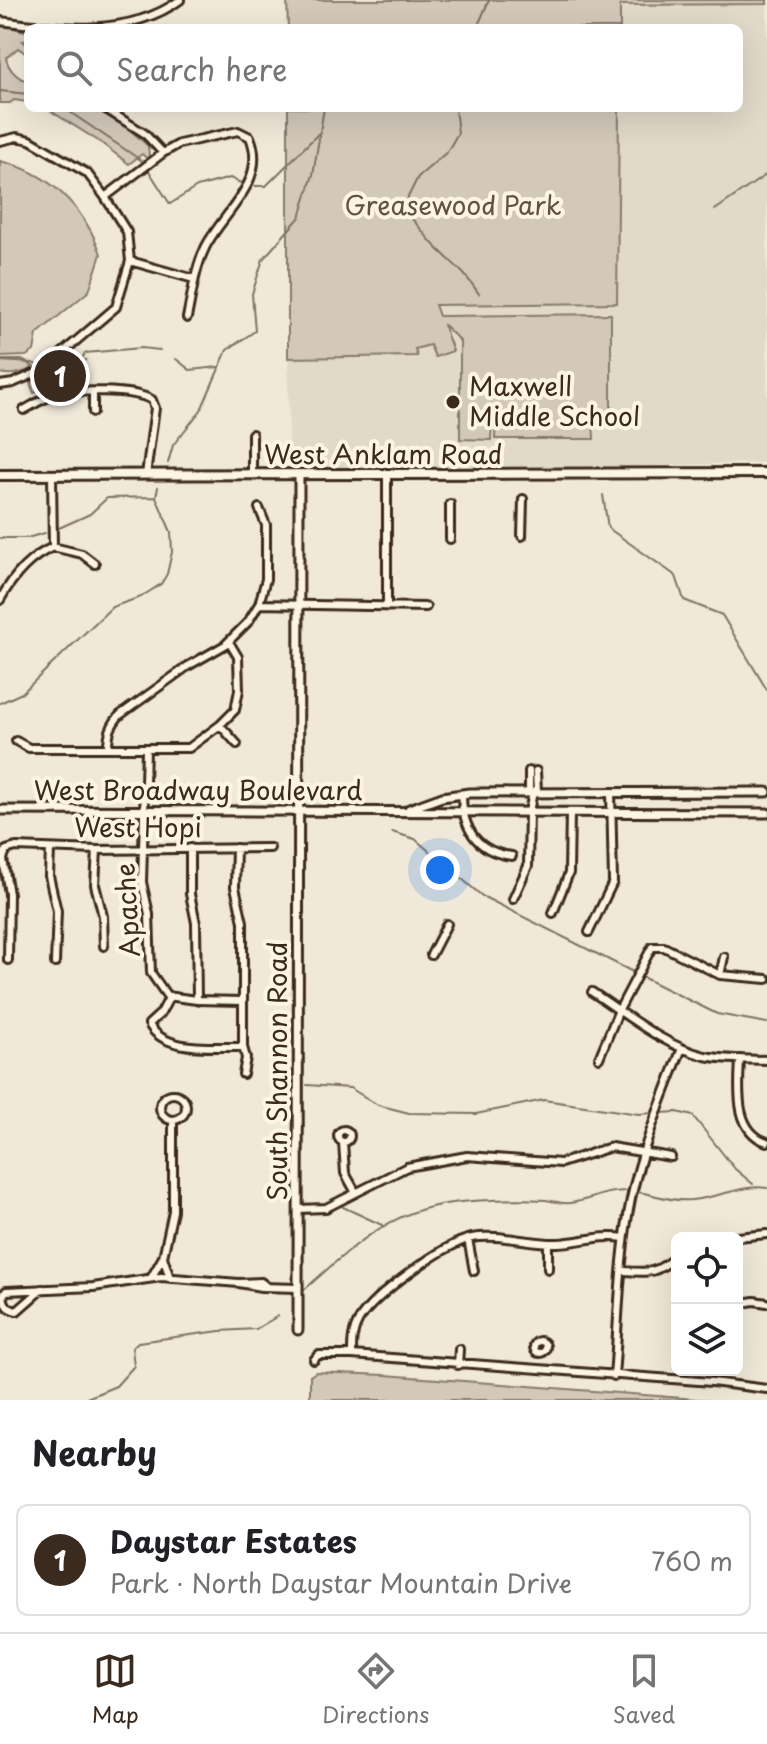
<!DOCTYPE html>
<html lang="en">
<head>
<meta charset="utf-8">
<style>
  body { margin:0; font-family:"Playpen Sans",sans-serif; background:#f2f2f2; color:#202124 }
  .controls { position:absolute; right:24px; bottom:24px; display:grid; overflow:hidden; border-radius:12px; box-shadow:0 8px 32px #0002 }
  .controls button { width:72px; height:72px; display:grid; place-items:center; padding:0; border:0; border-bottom:2px solid #e0e0e0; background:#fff; color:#202124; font:40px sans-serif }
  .you { position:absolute; left:440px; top:870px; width:28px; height:28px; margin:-20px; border:6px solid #fff; border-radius:50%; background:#1a73e8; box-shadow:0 0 0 12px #1a73e833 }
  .badge { display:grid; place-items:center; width:52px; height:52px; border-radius:50%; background:#3b2a1e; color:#fff; font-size:26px; font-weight:700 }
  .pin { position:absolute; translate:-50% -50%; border:4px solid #fff; box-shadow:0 2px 8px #0006 }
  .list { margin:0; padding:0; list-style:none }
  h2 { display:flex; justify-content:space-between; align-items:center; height:104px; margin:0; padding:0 32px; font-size:34px }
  h2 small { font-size:26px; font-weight:400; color:#757577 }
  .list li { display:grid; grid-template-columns:52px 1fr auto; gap:24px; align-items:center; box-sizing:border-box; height:112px; margin:0 16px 16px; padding:0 16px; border:2px solid #e0e0e0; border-radius:12px }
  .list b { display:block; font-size:30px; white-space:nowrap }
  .list p { margin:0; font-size:26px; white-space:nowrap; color:#757577 }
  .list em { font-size:26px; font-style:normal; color:#757577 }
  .icon { flex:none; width:44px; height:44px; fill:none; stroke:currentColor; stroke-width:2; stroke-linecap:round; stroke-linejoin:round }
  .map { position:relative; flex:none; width:767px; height:1400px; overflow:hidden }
  .search { position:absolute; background:#fff; box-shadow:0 8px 32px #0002; left:24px; right:24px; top:24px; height:88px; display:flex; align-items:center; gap:20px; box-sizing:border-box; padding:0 28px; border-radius:12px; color:#757577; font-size:30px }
  .sheet { height:232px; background:#fff }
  nav { display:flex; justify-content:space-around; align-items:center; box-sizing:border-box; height:112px; border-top:2px solid #e0e0e0; background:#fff; font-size:22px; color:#757577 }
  nav a { display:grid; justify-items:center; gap:4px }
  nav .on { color:#3b2a1e }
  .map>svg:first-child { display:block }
  .built { fill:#e1d9c9 }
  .green { fill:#d2c9ba; stroke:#867a6c; stroke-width:2 }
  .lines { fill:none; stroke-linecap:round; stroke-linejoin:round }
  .stream { stroke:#7e7163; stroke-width:2 }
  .minor-casing { stroke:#3b2a1e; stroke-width:12 }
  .tertiary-casing { stroke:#3b2a1e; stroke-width:13 }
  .secondary-casing { stroke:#3b2a1e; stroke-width:14 }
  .minor { stroke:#fcf5e5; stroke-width:6 }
  .tertiary { stroke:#fcf5e5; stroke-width:7 }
  .secondary { stroke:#fcf5e5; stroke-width:8 }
  .poi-dot { fill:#3b2a1e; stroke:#fcf5e5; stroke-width:3 }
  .labels { text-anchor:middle; stroke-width:8; stroke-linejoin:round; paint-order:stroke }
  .park-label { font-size:26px; fill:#615245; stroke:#fcf5e5 }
  .poi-label { font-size:26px; fill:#3b2a1e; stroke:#fcf5e5; text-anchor:start }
  .street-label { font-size:26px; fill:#3b2a1e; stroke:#fcf5e5 }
</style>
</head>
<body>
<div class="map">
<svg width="767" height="1400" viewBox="0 0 767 1400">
  <rect width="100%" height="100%" fill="#f0e9d9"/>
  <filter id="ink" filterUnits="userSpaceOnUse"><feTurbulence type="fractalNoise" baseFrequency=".0125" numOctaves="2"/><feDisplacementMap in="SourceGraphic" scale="16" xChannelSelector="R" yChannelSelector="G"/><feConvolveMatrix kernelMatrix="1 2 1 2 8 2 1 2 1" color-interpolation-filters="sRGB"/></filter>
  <g filter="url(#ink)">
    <!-- built -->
    <path class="built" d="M767,4V463L618,466L289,468L288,305L617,303L619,108H739V28H620V5Z"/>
    <!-- green -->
    <path class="green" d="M287,0H767V4L620,5V28H288Z
      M0,24L28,32V40L23,41L28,46V55L18,48L6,58C8,69 18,79 28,81V102L14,100L10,103H0Z
      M46,108H94L128,128L148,146L149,156L146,158L142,154L129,164L100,142Z
      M288,108H619L617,303L435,305L439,316H447L611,314V418H593L594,439H495L496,418H492L491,440L460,439V341L443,324L453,351L435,357L430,345L415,349L417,356L288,358Z
      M0,161C49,172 84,207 101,254L89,291L37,334L34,351L26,356L0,357Z
      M72,357L86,360L72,374L76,384H60L34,393L30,383L46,377Z
      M0,360H22L33,366L31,369C20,373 12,376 0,373Z
      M316,1372L385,1375L709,1400H310V1376Z"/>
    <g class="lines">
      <!-- stream -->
      <path class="stream" d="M477,28L489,0
        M0,91L28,94
        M64,108L142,161
        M455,108L458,133L447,152L418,177L408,197L407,214C418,224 426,237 436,247C455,266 464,271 479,294
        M149,171L170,204L197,187L230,178L247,186H266L319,133
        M715,210L767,174
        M176,359L190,370L219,367
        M0,361L33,363L40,367
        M49,371L64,380L71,379L85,353L141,348L160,350
        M168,463L173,445L201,410L227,350L255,331L252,294L263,259L300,217L313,175L324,108
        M603,495L608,528L676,576L684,600L722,615L767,690
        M59,528L90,514L107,498L156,497
        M0,538H27L45,533
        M0,703L22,693L112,607L141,597L161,584L167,574L172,552L171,532L156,497L158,487
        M392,832L415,839L482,896L635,973
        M640,976L717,1014L767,1023
        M307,1085L350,1088L378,1105L409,1113L476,1114L544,1100L639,1114L653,1113
        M660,1113L677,1112L693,1116L735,1169L753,1184
        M636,1192C655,1194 671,1202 692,1200C717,1198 743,1184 767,1188
        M343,1207L382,1225
        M304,1290C369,1232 399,1202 491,1200C509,1199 528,1199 546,1200C553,1201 562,1204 570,1203C591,1200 607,1190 629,1191
        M82,1400L116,1386L134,1366L132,1348L138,1342L220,1331L256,1329L278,1316"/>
      <defs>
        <path id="minor" d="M0,21C58,29 130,37 180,0
          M104,108L144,133L163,153
          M0,141L17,137L30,140L87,173L105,197L127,232L130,261L116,307L41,371L13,383L0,385
          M105,197L163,153L179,144L238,131L250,137C268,181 225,210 206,246C195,268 192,294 187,318
          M130,261L194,279
          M93,392V412
          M24,410C33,405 42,399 52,396C73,389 134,389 152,400
          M252,434V475
          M52,475L53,547
          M146,475L155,408L152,400
          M387,476V607
          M450,504V539
          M522,536L523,499
          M53,547L82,554L95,564
          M0,600C12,578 30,557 53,547
          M259,604L426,607
          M220,725L237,744
          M16,741L29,748H189L220,725L235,710L239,690L238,657L229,642
          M108,747C108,733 111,725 120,715L188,666L225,645L248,622L259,604L266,579V525L259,508
          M146,749L142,882L149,914L151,973L167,996L197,1000L243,1001
          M529,771V792
          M536,771L537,792
          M462,794C462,827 476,852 512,856
          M190,848V894L196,923L197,1000
          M236,848L235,887L243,922V1047L246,1058L243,1074
          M50,849L49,876L57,911L55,963
          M97,850L95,885L103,916L104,946
          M513,899L528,866L529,812L533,792
          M553,913L569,873L570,813
          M589,932L613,882L611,792
          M431,955L447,924
          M8,960L9,894L3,859L6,850L16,847L97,850L270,848
          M720,975L724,957
          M592,992C627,1015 664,1046 705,1056C725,1060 747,1059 767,1060
          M170,996L161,1013L149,1024C163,1053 215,1046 243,1047
          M599,1058L619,1010L652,947H664L720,975L767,979
          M740,1059C739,1086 733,1131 767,1142
          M160 1107a13 13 0 1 1 26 0a13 13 0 1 1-26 0Z
          M338 1136a6 6 0 1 1 12 0a6 6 0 1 1-12 0Z
          M343,1142L345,1173L355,1191
          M298,1209L326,1208L407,1167L467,1156L561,1163L611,1147L671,1157
          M728,1238L767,1234
          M468,1239L474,1271
          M548,1269V1244
          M623,1271C649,1273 657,1274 677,1255
          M151,1278L163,1257
          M170,1278L163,1257L173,1211V1120
          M266,1286L261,1282L239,1283L261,1287L298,1288
          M42,1289L17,1311C8,1309 5,1306 3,1296L6,1291L93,1287L161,1277L239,1283
          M737,1304L754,1301L767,1303
          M534 1347a6 6 0 1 1 12 0a6 6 0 1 1-12 0Z
          M352,1355C352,1342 352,1332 359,1320C373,1296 445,1243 472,1238C499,1233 530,1244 558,1243C581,1242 601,1234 624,1238
          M314,1360L318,1355H352L712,1382L767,1389
          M458,1365L459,1349
          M614,1376C619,1318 619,1257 631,1199C642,1147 663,1097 682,1048"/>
        <path id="tertiary" d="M409,809L442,797L469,793L767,792
          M0,810L767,813
          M298,1330L299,476"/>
        <path id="secondary" d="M0,475L767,473"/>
      </defs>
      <!-- minor casing -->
      <use href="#minor" class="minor-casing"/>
      <!-- tertiary casing -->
      <use href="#tertiary" class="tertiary-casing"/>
      <!-- secondary casing -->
      <use href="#secondary" class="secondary-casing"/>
      <!-- minor -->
      <use href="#minor" class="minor"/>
      <!-- tertiary -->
      <use href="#tertiary" class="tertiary"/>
      <!-- secondary -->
      <use href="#secondary" class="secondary"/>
    </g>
  </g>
  <!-- markers -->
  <circle class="poi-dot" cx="453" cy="402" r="8"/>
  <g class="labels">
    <!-- park labels -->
    <g class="park-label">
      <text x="453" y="215">Greasewood Park</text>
    </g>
    <!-- poi labels -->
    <g class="poi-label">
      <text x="469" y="396">Maxwell<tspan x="469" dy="30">Middle School</tspan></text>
    </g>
    <!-- street labels -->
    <g class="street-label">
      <text x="383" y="464">West Anklam Road</text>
      <text x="198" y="800">West Broadway Boulevard</text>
      <text x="138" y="837">West Hopi</text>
      <text transform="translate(128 910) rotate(-93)" y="9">Apache</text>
      <text transform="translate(278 1071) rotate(-90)" y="9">South Shannon Road</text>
    </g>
  </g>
</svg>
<div class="controls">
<button><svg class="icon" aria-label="locate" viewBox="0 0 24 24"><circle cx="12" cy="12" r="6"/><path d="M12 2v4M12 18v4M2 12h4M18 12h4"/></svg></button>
<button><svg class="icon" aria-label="layers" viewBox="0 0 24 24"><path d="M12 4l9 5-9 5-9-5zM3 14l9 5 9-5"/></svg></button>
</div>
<div class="you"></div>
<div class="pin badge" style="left:60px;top:376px">1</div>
<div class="search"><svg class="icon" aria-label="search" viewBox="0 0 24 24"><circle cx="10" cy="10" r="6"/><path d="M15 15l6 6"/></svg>Search here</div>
</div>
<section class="sheet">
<h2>Nearby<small></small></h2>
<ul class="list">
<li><span class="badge">1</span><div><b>Daystar Estates</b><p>Park · North Daystar Mountain Drive</p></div><em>760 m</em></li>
</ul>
</section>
<nav>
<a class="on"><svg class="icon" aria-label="map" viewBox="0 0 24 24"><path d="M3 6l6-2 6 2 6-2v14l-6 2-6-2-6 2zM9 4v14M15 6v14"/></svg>Map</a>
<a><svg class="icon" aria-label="directions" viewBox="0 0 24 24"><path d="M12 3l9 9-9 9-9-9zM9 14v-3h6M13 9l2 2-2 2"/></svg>Directions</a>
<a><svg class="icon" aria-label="saved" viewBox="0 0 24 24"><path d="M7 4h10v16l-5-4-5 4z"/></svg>Saved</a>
</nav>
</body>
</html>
